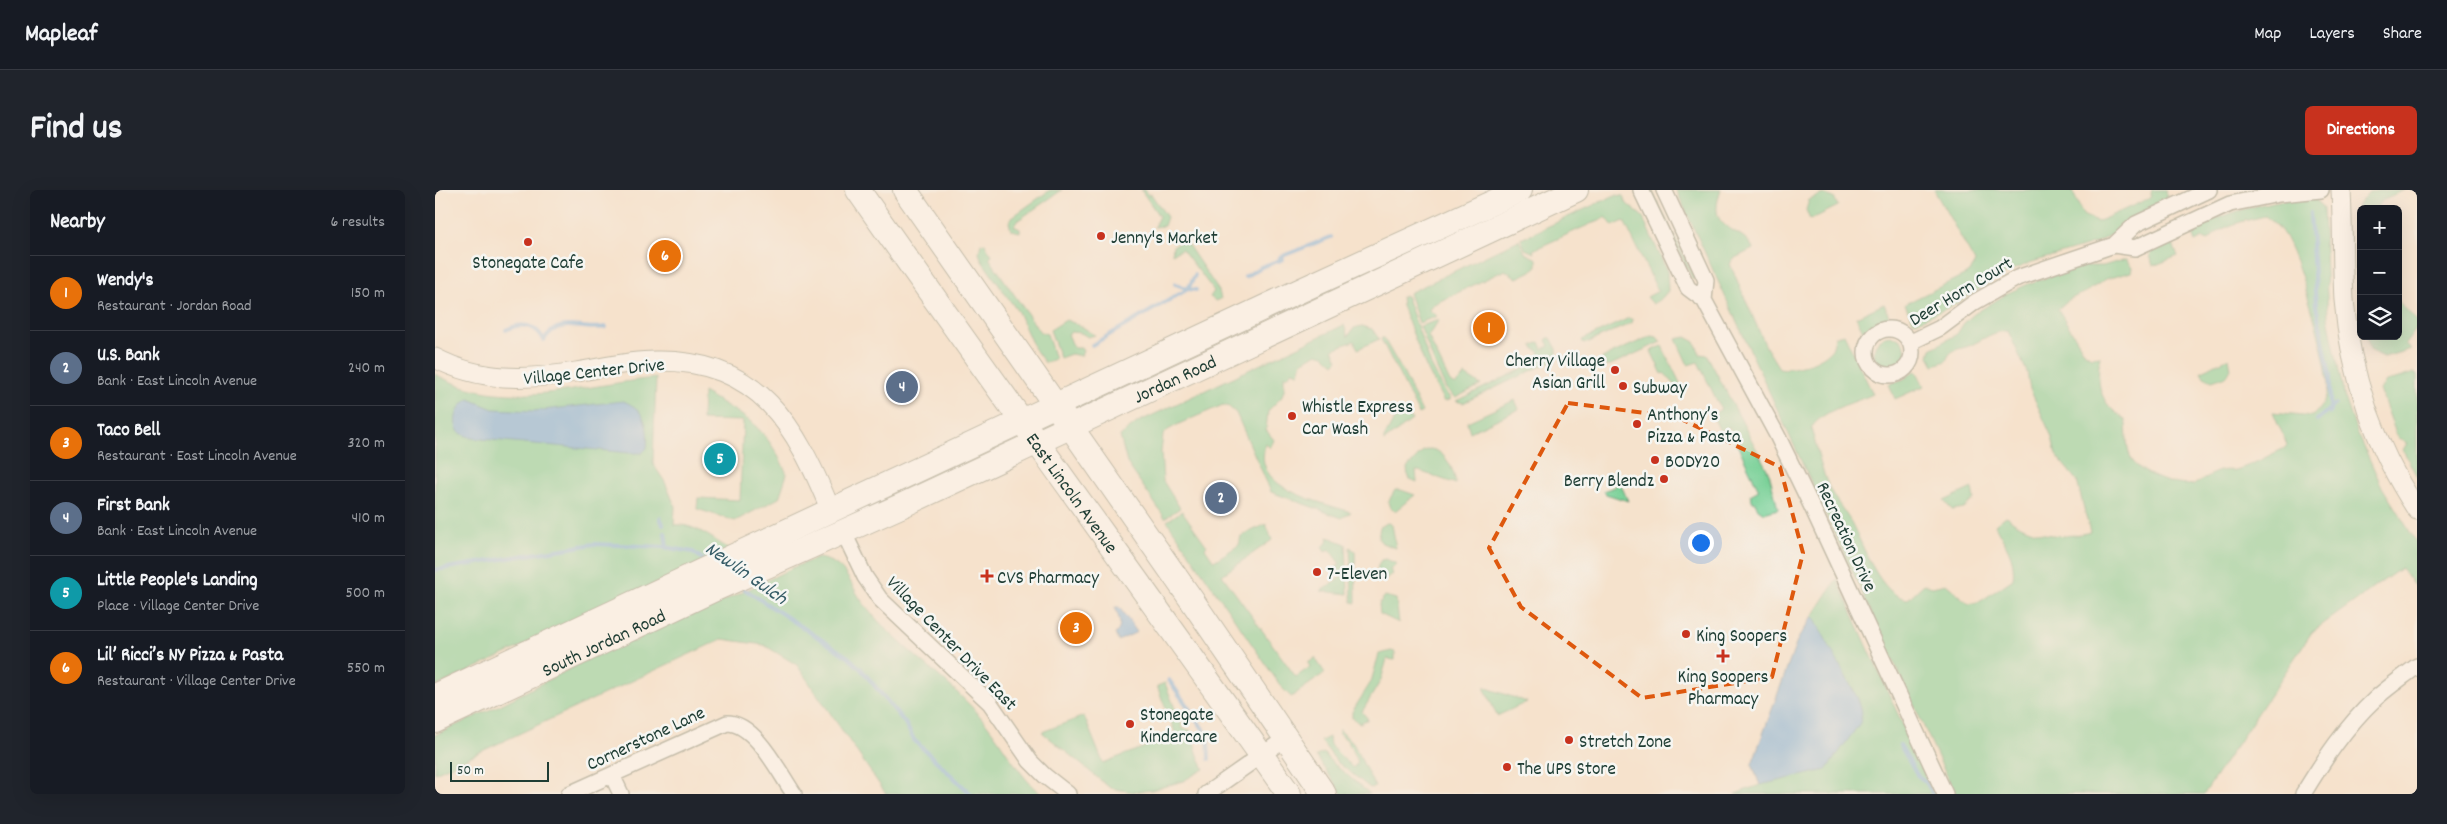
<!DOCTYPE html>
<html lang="en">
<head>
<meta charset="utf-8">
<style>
  body { margin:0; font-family:Dekko,sans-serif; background:#20242c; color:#f1f3f6 }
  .controls { position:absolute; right:15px; top:15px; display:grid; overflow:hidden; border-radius:8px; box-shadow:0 5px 20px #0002 }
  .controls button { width:45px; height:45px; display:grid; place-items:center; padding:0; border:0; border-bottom:1px solid #363941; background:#171b24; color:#f1f3f6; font:25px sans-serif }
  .scale { position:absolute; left:15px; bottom:12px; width:99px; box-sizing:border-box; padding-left:5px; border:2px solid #1f3d34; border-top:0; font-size:14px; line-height:18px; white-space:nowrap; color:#1f3d34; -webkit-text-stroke:4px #f6f6f2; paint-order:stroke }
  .you { position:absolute; left:1265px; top:352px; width:18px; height:18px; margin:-12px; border:4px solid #fff; border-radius:50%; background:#1a73e8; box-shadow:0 0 0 8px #1a73e833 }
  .badge { display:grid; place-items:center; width:32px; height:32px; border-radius:50%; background:#c8321e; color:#fff; font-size:16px; font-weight:700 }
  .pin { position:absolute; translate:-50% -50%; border:2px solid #fff; box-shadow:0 1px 5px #0006 }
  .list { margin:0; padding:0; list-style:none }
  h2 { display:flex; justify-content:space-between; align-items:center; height:65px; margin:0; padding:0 20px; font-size:21px }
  h2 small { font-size:16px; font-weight:400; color:#9ea1a6 }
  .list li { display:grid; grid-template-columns:32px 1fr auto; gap:15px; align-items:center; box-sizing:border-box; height:75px; padding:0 20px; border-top:1px solid #363941 }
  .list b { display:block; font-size:19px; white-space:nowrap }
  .list p { margin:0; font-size:16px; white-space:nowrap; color:#9ea1a6 }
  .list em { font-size:16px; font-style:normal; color:#9ea1a6 }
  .icon { flex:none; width:28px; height:28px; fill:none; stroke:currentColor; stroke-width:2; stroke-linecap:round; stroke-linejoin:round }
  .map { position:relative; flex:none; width:1982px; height:604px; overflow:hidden; border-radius:8px }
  header { display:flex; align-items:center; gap:30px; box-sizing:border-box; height:70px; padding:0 25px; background:#171b24; border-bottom:1px solid #363941 }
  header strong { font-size:24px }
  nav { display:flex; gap:28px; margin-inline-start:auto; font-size:18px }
  .intro { display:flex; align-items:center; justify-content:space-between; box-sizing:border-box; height:120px; padding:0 30px }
  h1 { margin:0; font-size:35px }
  .button { padding:12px 22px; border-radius:8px; background:#c8321e; color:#fff; font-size:18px; font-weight:700 }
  main { display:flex; gap:30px; padding:0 30px }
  aside { flex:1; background:#171b24; border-radius:8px; box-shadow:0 5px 20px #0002 }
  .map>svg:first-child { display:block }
  .green { fill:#78d096; stroke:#4c8665 }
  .water { fill:#6ba9dd; stroke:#457388 }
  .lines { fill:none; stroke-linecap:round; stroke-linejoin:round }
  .stream { stroke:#6ba9dd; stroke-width:4 }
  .minor-casing { stroke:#8a9080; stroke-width:18 }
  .tertiary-casing { stroke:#8a9080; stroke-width:21 }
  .primary-casing { stroke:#8a9080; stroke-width:26 }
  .minor { stroke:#fff; stroke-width:15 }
  .tertiary { stroke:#fff; stroke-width:19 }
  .primary { stroke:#fff; stroke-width:24 }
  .marked { fill:none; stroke:#de580e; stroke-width:4; stroke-dasharray:10 6; stroke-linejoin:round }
  .poi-dot { fill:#c8321e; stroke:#f6f6f2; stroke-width:2 }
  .labels { text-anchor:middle; stroke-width:5; stroke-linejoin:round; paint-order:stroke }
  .poi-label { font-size:19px; fill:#1f3d34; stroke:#f6f6f2; text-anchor:start }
  .street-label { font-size:19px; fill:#1f3d34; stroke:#f6f6f2 }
  .water-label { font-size:20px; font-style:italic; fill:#365d67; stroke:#f6f6f2 }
</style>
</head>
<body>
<header>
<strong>Mapleaf</strong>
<nav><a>Map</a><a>Layers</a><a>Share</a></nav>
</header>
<div class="intro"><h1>Find us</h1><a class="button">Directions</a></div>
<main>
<aside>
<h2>Nearby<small>6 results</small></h2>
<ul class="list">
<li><span class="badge" style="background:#e8710a">1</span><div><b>Wendy's</b><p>Restaurant · Jordan Road</p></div><em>150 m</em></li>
<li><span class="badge" style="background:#5c6f8a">2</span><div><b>U.S. Bank</b><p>Bank · East Lincoln Avenue</p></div><em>240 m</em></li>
<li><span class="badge" style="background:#e8710a">3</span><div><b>Taco Bell</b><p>Restaurant · East Lincoln Avenue</p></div><em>320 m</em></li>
<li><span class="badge" style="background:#5c6f8a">4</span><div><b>First Bank</b><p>Bank · East Lincoln Avenue</p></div><em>410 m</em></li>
<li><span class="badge" style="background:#0f9aa8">5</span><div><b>Little People's Landing</b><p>Place · Village Center Drive</p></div><em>500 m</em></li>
<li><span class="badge" style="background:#e8710a">6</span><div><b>Lil’ Ricci’s NY Pizza &amp; Pasta</b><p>Restaurant · Village Center Drive</p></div><em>550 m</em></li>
</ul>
</aside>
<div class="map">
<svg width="1982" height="604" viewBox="0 0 1982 604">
  <rect width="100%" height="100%" fill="#f6f6f2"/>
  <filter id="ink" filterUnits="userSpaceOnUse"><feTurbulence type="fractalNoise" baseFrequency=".02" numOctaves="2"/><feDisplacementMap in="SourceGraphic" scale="10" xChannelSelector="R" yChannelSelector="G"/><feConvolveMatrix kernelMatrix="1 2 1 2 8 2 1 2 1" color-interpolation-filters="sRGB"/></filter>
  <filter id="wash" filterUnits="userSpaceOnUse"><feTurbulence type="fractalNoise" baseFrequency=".0096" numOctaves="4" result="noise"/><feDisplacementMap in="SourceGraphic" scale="20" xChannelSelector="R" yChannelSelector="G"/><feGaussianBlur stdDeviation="1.12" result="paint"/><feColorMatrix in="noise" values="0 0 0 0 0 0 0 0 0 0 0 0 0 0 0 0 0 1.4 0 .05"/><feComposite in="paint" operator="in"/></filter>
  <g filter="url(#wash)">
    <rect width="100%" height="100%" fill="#f5e2cc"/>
    <!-- green -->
    <path class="green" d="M615,0H627L582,31L579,36L585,39V42L576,40L574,32L577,27Z
      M706,0H710L714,5L716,4L732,27L729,36L719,37L724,26Z
      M1241,0H1286C1269,44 1309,35 1318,59L1298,69L1295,74L1331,157L1344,178C1359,181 1388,171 1397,159C1399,155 1399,151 1400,147L1409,144L1438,204C1418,214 1390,218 1376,238C1382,258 1385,277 1394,297C1399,309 1409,320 1416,332C1428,354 1445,407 1473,409L1489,394L1497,397L1511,394L1534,414L1546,411L1578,389C1581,366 1569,354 1560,335L1571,326C1592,345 1628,350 1655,342L1642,291L1621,265L1617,247L1595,199L1592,182L1573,141C1558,141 1549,149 1536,155C1525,160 1516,157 1511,171L1499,175L1494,166L1496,159L1522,144L1529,133L1539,124L1573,103L1598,92L1636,79L1648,76H1668L1691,69L1697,78L1696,82L1671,89L1651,102L1633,110L1623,119L1650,163L1656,167L1665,166C1661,193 1664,214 1690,229C1693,242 1690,258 1697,270C1706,285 1746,300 1762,293C1769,290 1775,284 1782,282C1788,279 1795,281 1801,280C1818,275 1834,265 1850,258L1852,254L1838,222L1877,226C1885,220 1893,206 1893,196C1892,167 1864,65 1847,42C1843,36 1836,30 1830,26C1810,31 1788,34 1774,50L1768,48L1760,52L1756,41L1759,37C1799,21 1836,9 1879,7L1888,19L1893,127L1909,205L1920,237L1947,297L1982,353V399L1966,378L1877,442L1769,604H1520Z
      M1499,0H1637L1648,25L1662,32L1715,8L1717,0H1731L1732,7L1729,14L1661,53L1594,73L1569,84L1515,117L1481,132L1478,131L1470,114L1535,82L1540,72Z
      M1951,0H1969L1949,9L1940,19H1926V88L1923,15L1934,2Z
      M1217,1L1260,88L1258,90L1215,3Z
      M1388,4L1399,8L1403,16L1375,30L1371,20L1374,10Z
      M1180,5L1188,6L1192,14L1207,26L1232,81L1233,101L1225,110L1218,114L1212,107L1223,101L1189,31L1178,36L1171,27L1098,60L1099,63L1090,59L1086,49Z
      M1084,50L1090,63L1102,69V76L1096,81L1082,88L1070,80L997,115L994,120L1002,126L984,133L974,103Z
      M745,52L753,55L784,101L786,109L781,111L775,107L779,101L747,59L737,64L738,56Z
      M546,53L550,54L557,65L554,68L605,142L612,144L620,169L610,173L599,158L583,122L547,71L544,63Z
      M1733,53L1738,55L1743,66L1718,76L1715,65L1718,59Z
      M971,105L996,175L1009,200L1016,209L1009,212L991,177L967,116L966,107Z
      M1963,111L1982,131V138L1970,154L1976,159L1949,167L1935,160L1932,146H1963Z
      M1449,114L1456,131L1443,135L1429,143L1421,127Z
      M1194,128L1198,130L1197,133L1149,154L1147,150Z
      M631,130L646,136L660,145L653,147L646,143L636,142L633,144L639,158H646L648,161L646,166L636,164L625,168L615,140Z
      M1004,130L993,146L1015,192L1020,195L1030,185L1046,195L1020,208L1011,199L1001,177L985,136Z
      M909,135L913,147L919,138L927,136L937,139L944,149L923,159L919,151L898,159L903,170L899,174L889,165L882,163L867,172L864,183L857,181L852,187L849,185V200L846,208L833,221L831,240L839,250L835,258L830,253C829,260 827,269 830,276C838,303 892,314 916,322L907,328L836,302L801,223L794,217L788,215L746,233L733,240L728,245L726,262L728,291L745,318L730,328L692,273L685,246L703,232Z
      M1439 162a16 16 0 1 1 32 0a16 16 0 1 1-32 0Z
      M1216,146L1222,147L1226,152L1171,177L1167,168Z
      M948,147L968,182L987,222L984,224L946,149Z
      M1251,147L1260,152L1265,164L1272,165L1334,283L1343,319L1329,323L1323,319L1320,312H1318L1315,305L1324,300L1294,237L1285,241L1277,225L1286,219L1263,172L1253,175L1241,149Z
      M1113,148H1116L1122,159V167L1119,170L1028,213L1021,211L1100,173L1105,162L1098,158V155L1105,152L1108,159L1114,156L1111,150Z
      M1227,156L1245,193L1243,198L1229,183L1227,184L1216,161Z
      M1794,168L1796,179L1792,186L1777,191L1769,187L1766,181Z
      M1479,181L1482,182L1489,196L1460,209L1454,194L1469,189Z
      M1979,183L1982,185V287L1968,260L1972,253L1963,249L1945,200L1951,192Z
      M0,184C69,223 147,195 221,188L218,274L230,292L240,316L239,335C259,333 278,349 294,359L0,497Z
      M268,202C313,228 330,235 352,284L344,308L300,331L262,319L263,308L305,310L308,231L267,230Z
      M1080,210L1084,219L1035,242L1032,232Z
      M973,223L977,230L949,251V248L959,229Z
      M994,259C1010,259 1019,280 1021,294L984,281H981L982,292L973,288L972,278L988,261Z
      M1180,285L1182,286L1193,311L1171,304L1169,301L1181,296L1177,287Z
      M1537,298L1539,309L1529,318L1517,320L1509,311Z
      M960,300H966L980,305L960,321L955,318L953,312Z
      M747,321L772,356L770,358L779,371L804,355L806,346L831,334L837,350L787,385L861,487L875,477L873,473L880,468L890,483L856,507L847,498L732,331Z
      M952,333L957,334L961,358L947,353L943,348L945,337Z
      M893,347L911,354L913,404L886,401L907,386L901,377L905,374L894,359L890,362L887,357L892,353Z
      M915,357L920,361L921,413L917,412Z
      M383,368C413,373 413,393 429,414C463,459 515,488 550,532C570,556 582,584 606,604H451L362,475L329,455L287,449L0,583V545L65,515L198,446V453L209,445L304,404L359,377Z
      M951,369L962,374L955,380L958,384L947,391C941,385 941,377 946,370Z
      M1402,389L1499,604H1300L1325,595L1317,574L1363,449Z
      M950,406L961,409L964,433L945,424L944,414Z
      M956,461L960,462V470L952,469L946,490L927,522L933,529L925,533L917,528V522L936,492L944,464Z
      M730,493L748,539L755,540C760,554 762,566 769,579L748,591L717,600L698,602L675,598L607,542L649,526L668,573L741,545L722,496Z
      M1049,497L1092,512L1062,526Z
      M904,539L918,553L940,597L935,598L902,572L886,551L894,547L895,555L918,578L923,572L912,550L904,544Z
      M889,563L893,569L935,604H907L881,566Z"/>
    <!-- water -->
    <path class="water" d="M34,209L58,219L99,221L188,211C210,219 214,236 212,258L207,263H195L36,248C32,246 27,244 24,242C16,231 23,214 34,209Z
      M680,417H684L702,442L683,451L680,444C689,437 683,426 680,417Z
      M1378,426L1423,509L1427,522L1425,533L1391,580L1325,595L1317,574L1363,449Z"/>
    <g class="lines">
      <!-- stream -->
      <path class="stream" d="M1875,23L1881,115L1895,186V223
        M844,71L845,67L896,47
        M760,85L753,99L761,100
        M810,87L826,77L848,69
        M740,94L753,99
        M71,140C86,132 101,134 109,150
        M109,150C124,125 149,142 171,137
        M657,155L753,99
        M1882,230L1900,214
        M225,328L228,334
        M230,343L232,358
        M0,380L159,354L229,357L258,362L270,371
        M306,397L413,467L426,479L470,533L479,550L536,604
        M734,490L773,546L774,569
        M1465,555L1482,585L1491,592L1498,604"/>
    </g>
  </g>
  <g filter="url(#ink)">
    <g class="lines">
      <defs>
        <path id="minor" d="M1206,0L1253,98L1269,110L1342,245L1376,315L1510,604
          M1229,0L1271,90L1269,110
          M1679,55L1700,58L1795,14L1844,4L1886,0
          M1431 162a23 23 0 1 1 46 0a23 23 0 1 1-46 0Z
          M1476,152L1505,138L1540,112L1582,88L1679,55L1701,34L1774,0
          M408,341L430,387L445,409L555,513L595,571L610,586L633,604
          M177,585L186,604
          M134,604L292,533C320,533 344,582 359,604
          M771,604L851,548
          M1868,604C1888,571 1911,536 1940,509C1953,497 1968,487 1982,476"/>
        <path id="tertiary" d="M1906,0C1908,37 1907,74 1909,110C1915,185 1941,258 1982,320
          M0,168C46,192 91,190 141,182C166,178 193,171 220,171C325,169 361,236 396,321"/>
        <g id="primary">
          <path id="s1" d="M423,0C565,203 711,402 854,604"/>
          <path d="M470,0L756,409L889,604"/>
          <path d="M0,506L860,103L1085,0"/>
          <path id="s2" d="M0,531L278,400L468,315L1141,0"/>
        </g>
      </defs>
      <!-- minor casing -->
      <use href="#minor" class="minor-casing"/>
      <!-- tertiary casing -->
      <use href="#tertiary" class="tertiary-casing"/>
      <!-- primary casing -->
      <use href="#primary" class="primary-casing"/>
      <!-- minor -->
      <use href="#minor" class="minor"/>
      <!-- tertiary -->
      <use href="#tertiary" class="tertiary"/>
      <!-- primary -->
      <use href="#primary" class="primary"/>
    </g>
  </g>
  <!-- marked area -->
  <path d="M0 0H1982V604H0ZM1133,213L1242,227L1345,277L1368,363L1337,487L1207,508L1086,417L1054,358Z" fill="#f5e2cc" fill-opacity=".55" fill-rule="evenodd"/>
  <path class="marked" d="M1133,213L1242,227L1345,277L1368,363L1337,487L1207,508L1086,417L1054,358Z"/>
  <!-- markers -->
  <g class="poi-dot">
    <circle cx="666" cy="46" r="5"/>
    <circle cx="93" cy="52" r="5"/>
    <circle cx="1180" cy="180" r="5"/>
    <circle cx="1188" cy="196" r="5"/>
    <circle cx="857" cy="226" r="5"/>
    <circle cx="1202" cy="234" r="5"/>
    <circle cx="1220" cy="270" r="5"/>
    <circle cx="1229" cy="289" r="5"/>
    <circle cx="882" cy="382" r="5"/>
    <path d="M549.5 378.5h5v5h5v5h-5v5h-5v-5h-5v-5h5z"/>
    <circle cx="1251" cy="444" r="5"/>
    <path d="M1285.5 458.5h5v5h5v5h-5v5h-5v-5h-5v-5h5z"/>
    <circle cx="695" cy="534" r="5"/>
    <circle cx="1134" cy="550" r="5"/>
    <circle cx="1072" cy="577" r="5"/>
  </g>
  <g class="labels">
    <!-- poi labels -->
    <g class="poi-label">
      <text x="676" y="53">Jenny's Market</text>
      <text x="93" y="78" text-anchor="middle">Stonegate Cafe</text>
      <text x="1170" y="176" text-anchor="end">Cherry Village<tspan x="1170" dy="22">Asian Grill</tspan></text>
      <text x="1198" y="203">Subway</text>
      <text x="867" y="222">Whistle Express<tspan x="867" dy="22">Car Wash</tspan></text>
      <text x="1212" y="230">Anthony’s<tspan x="1212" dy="22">Pizza &amp; Pasta</tspan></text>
      <text x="1230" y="277">BODY20</text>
      <text x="1219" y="296" text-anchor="end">Berry Blendz</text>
      <text x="892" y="389">7-Eleven</text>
      <text x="562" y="393">CVS Pharmacy</text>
      <text x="1261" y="451">King Soopers</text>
      <text x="1288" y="492" text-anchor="middle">King Soopers<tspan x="1288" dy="22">Pharmacy</tspan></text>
      <text x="705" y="530">Stonegate<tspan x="705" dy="22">Kindercare</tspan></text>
      <text x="1144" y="557">Stretch Zone</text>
      <text x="1082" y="584">The UPS Store</text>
    </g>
    <!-- street labels -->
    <g class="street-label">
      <text transform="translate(1525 100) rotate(-31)" y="7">Deer Horn Court</text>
      <text transform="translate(159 180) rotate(-6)" y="7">Village Center Drive</text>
      <text dy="7" stroke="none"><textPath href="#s2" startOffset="815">Jordan Road</textPath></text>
      <text dy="7" stroke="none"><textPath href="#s1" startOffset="371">East Lincoln Avenue</textPath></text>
      <text transform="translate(1413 346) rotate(65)" y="7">Recreation Drive</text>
      <text dy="7" stroke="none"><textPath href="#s2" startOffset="186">South Jordan Road</textPath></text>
      <text transform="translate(518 452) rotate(46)" y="7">Village Center Drive East</text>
      <text transform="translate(210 547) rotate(-25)" y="7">Cornerstone Lane</text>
    </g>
    <!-- water labels -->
    <g class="water-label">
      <text transform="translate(312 382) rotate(35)" y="7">Newlin Gulch</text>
    </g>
  </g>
</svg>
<div class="controls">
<button>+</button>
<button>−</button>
<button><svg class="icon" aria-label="layers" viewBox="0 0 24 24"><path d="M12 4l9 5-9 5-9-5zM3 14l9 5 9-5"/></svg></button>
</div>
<div class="scale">50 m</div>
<div class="you"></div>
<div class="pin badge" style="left:1054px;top:138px;background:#e8710a">1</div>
<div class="pin badge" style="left:786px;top:308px;background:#5c6f8a">2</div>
<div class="pin badge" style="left:641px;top:438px;background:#e8710a">3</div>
<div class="pin badge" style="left:467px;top:197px;background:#5c6f8a">4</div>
<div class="pin badge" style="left:285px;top:269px;background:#0f9aa8">5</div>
<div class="pin badge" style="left:230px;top:66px;background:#e8710a">6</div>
</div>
</main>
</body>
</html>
